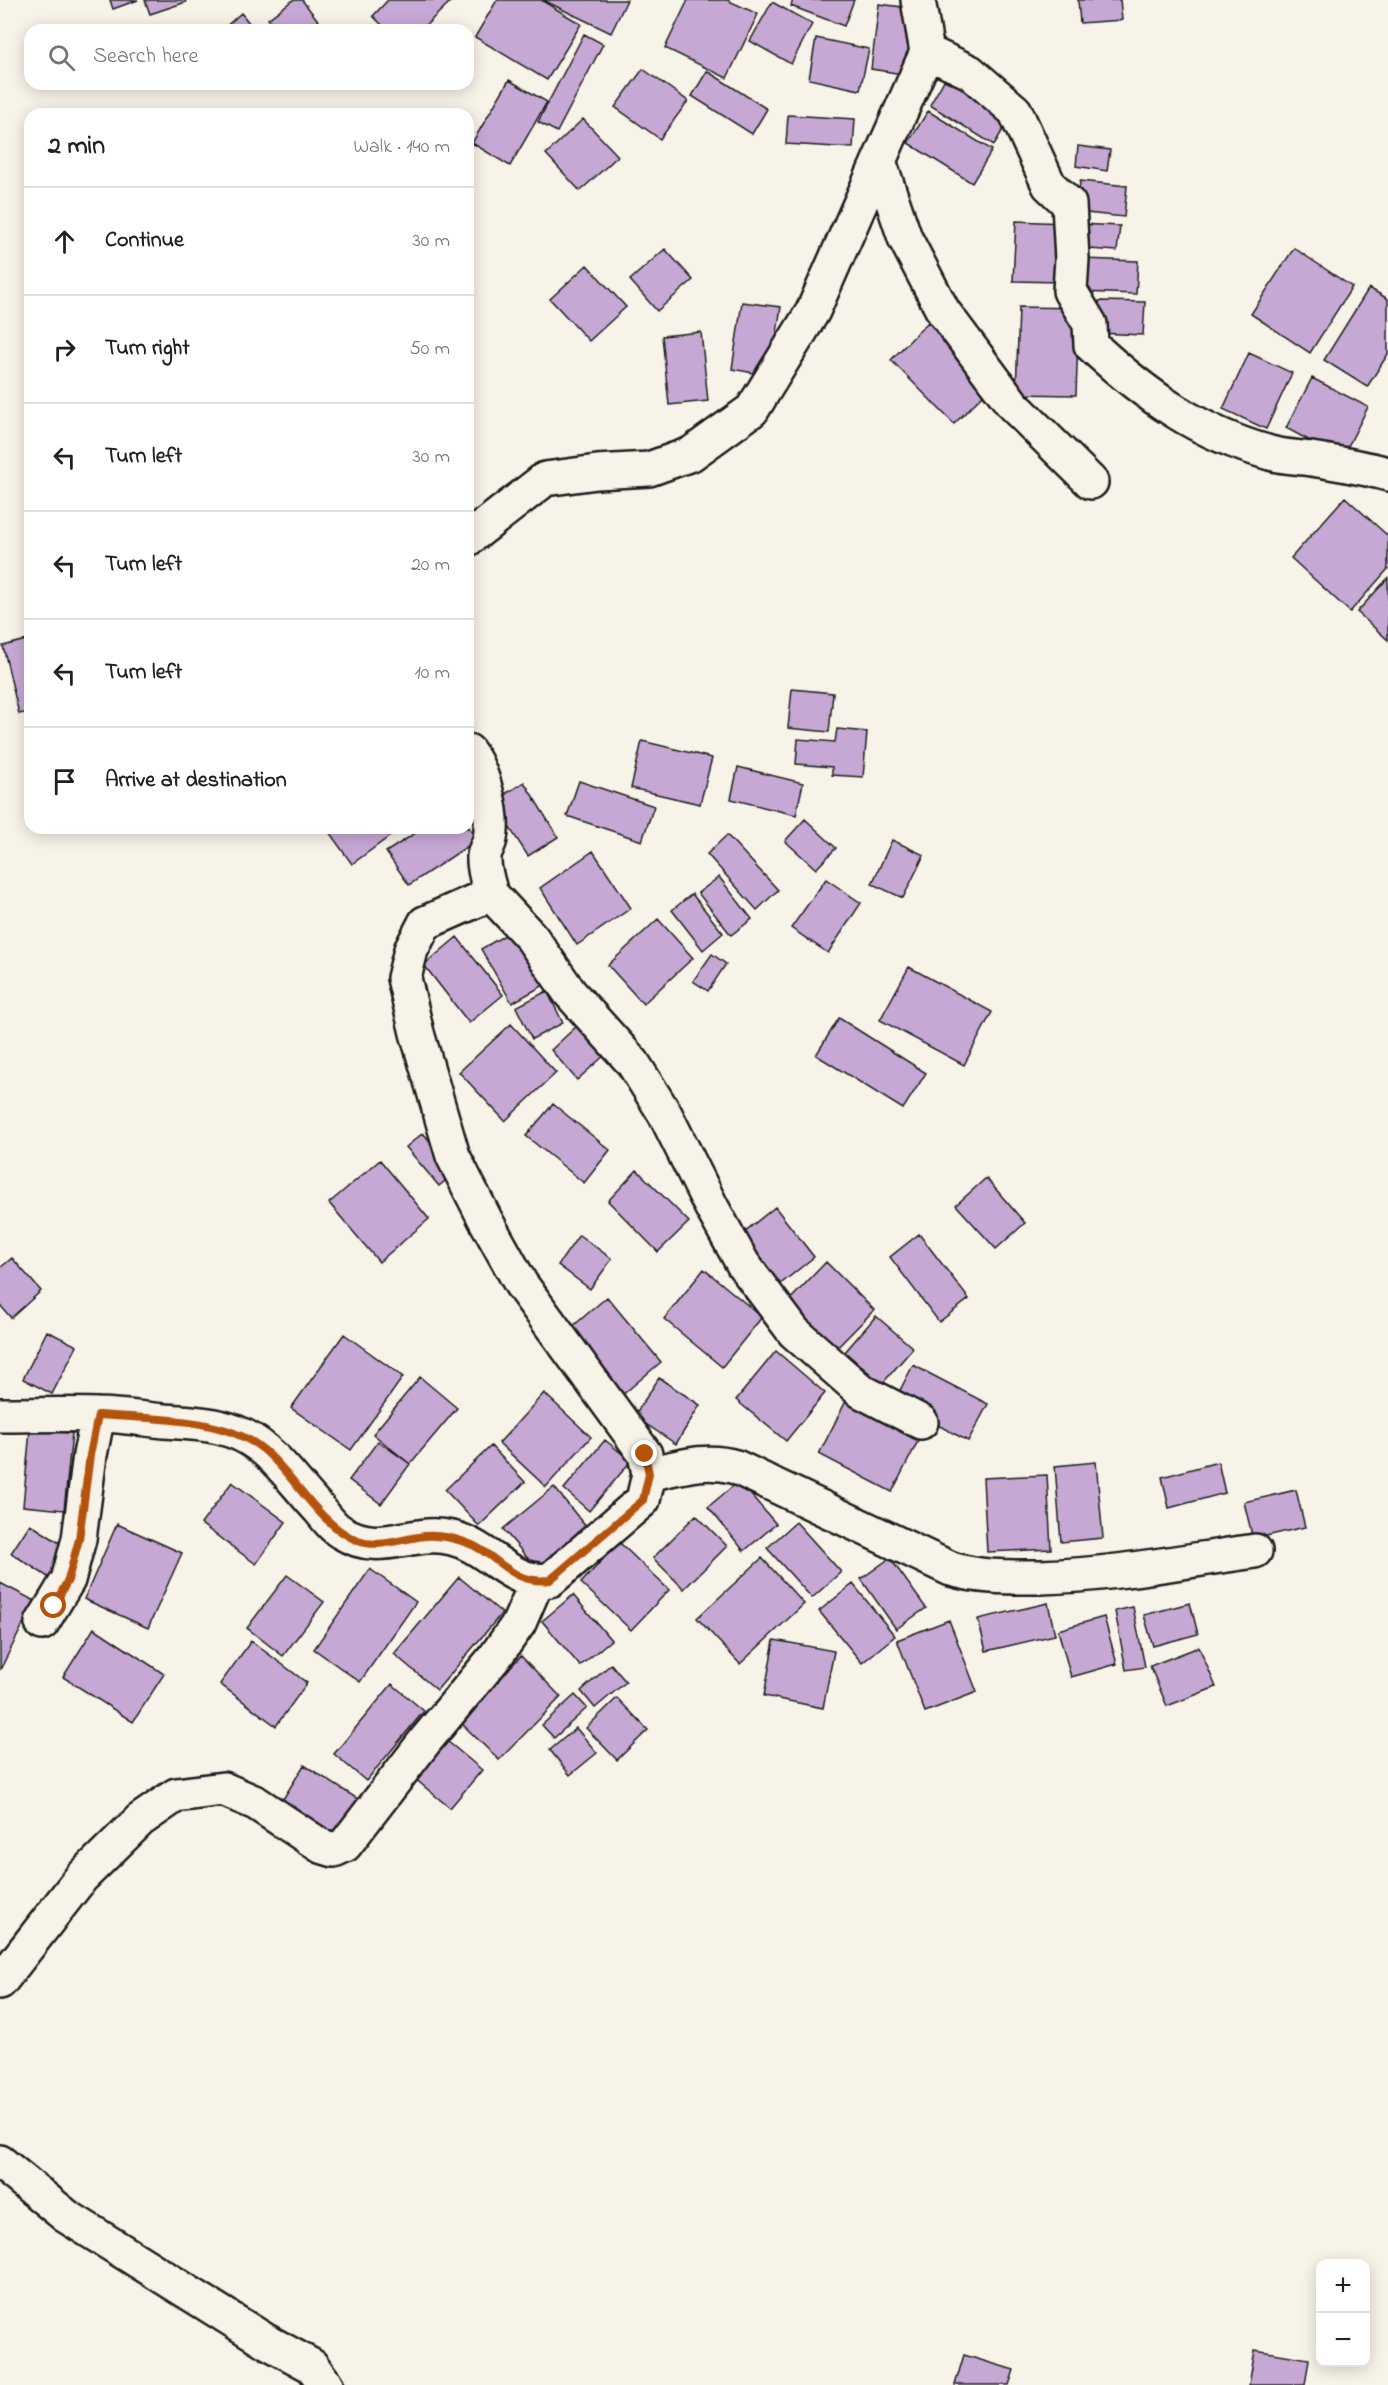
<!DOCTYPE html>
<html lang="en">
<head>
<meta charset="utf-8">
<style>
  body { margin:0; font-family:"Indie Flower",sans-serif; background:#f6f6f6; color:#202124 }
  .controls { position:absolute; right:18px; bottom:18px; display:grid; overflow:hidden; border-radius:12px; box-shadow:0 3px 15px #0003 }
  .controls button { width:54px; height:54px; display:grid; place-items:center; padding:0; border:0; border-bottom:2px solid #e0e0e0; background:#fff; color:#202124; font:30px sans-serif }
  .stop { position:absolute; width:18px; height:18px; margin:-14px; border:4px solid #b45309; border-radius:50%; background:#fff }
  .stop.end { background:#b45309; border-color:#fff; box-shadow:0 2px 6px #0008 }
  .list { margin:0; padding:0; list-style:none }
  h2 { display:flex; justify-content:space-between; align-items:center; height:78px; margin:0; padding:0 24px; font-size:26px }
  h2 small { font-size:20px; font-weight:400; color:#757577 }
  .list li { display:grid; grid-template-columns:39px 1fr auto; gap:18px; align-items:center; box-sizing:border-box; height:108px; padding:0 24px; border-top:2px solid #e0e0e0 }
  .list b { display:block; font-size:22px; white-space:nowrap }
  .list em { font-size:20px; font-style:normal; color:#757577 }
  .icon { flex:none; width:33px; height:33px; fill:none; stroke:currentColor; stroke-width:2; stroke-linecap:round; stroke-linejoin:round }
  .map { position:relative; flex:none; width:1388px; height:2385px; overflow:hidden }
  .search { position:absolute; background:#fff; box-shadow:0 3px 15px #0003; left:24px; top:24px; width:450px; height:66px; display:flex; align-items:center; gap:15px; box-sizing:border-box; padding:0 21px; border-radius:18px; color:#757577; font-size:22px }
  .panel { position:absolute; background:#fff; box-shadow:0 3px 15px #0003; left:24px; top:108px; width:450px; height:726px; border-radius:18px }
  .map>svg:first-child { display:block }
  .building { fill:#c6a8d5; stroke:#1c1c1c; stroke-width:1.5 }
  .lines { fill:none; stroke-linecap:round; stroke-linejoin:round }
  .street-casing { stroke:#1c1c1c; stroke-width:38 }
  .street { stroke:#f7f3e8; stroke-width:33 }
  .route { stroke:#b45309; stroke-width:8 }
</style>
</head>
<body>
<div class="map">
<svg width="1388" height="2385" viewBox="0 0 1388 2385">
  <rect width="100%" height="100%" fill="#f7f3e8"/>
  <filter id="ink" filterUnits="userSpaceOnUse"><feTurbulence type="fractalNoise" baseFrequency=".0167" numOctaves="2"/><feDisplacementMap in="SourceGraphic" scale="12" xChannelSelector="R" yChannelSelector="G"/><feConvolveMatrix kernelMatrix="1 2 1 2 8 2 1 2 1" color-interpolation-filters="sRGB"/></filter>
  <g filter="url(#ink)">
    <!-- building -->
    <path class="building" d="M110,0H138L113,9Z
      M145,0H185L186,2L150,14Z
      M293,0H302L320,23L312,30H277L268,19Z
      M388,0H452L421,30H387L373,16Z
      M497,0H541L581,24L547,80L475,37Z
      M543,0H627L611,33Z
      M688,0H727L758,14L727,78L665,48Z
      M793,0H854L844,26L791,6Z
      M1078,0H1120L1122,20L1080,23Z
      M772,2L812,24L791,64L750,41Z
      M879,4L918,9L909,75L871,69Z
      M241,13L255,30H222Z
      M584,34L603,44L557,132L538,122Z
      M816,38L869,49L860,90L809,79Z
      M643,69L688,101L660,139L615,107Z
      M707,71L767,109L752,134L692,96Z
      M946,77L1011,116L994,145L930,105Z
      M509,80L547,102L510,166L472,143Z
      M928,111L992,150L972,183L908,143Z
      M788,115L855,119L853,148L786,144Z
      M583,119L618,156L580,191L546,154Z
      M1078,146L1110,150L1107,171L1076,166Z
      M1080,181L1127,186L1124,217L1077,212Z
      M1016,221L1063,223L1061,282L1013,281Z
      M1078,224L1120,226L1117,251L1076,248Z
      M1294,248L1352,287L1310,353L1251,314Z
      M665,249L693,280L657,311L630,280Z
      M1082,259L1138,261L1136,294L1081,292Z
      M587,265L626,307L589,341L550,299Z
      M1369,288L1388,299V354L1367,387L1324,360Z
      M1099,301L1145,302L1143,335L1098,333Z
      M742,302L781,307L770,376L732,369Z
      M1019,307L1079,308L1076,395L1016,394Z
      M928,322L991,387L954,424L891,360Z
      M701,332L708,401L669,405L662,336Z
      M1249,353L1292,373L1266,429L1223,409Z
      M1312,378L1368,407L1342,458L1286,428Z
      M1345,497L1388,536V569L1350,612L1291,558Z
      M1388,578V640L1357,612Z
      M30,639V712L19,714L3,646Z
      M792,689L833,693L829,732L788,728Z
      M837,729L867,732L863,777L832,775V767L796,764L798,739L835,742Z
      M642,741L712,758L700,804L631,788Z
      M738,767L803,783L796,815L731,799Z
      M579,781L654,806L642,841L567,816Z
      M524,782L558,837L528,856L493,802Z
      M805,819L836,848L816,869L785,841Z
      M468,826L477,840L409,885L386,852L423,828H468Z
      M334,828H401L352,864L329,832Z
      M727,835L778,890L757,910L707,854Z
      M892,840L924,855L903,898L872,884Z
      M593,851L631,908L577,945L540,888Z
      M719,877L752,919L731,935L698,893Z
      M826,879L861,903L828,953L791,928Z
      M692,894L723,933L703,950L672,910Z
      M658,919L693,958L643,1004L608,965Z
      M512,931L544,985L512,1003L481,949Z
      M457,937L503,995L469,1023L424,965Z
      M712,954L726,964L708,991L693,981Z
      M909,967L992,1012L964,1065L880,1020Z
      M547,991L563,1023L532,1039L516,1007Z
      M839,1018L926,1073L903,1109L816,1055Z
      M580,1023L607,1053L577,1080L551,1050Z
      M511,1024L556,1073L505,1121L459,1072Z
      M553,1104L610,1150L584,1183L526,1136Z
      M423,1133L456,1172L439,1186L406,1147Z
      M380,1160L429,1219L379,1262L329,1203Z
      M637,1170L689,1222L658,1252L608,1201Z
      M986,1178L1025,1223L996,1249L956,1205Z
      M775,1207L814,1257L773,1290L733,1241Z
      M919,1234L969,1299L939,1322L890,1257Z
      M579,1235L612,1259L590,1289L558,1265Z
      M12,1258L41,1291L11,1318L0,1305V1268Z
      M826,1262L874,1310L833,1352L785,1305Z
      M704,1269L762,1317L722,1367L664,1319Z
      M607,1297L661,1362L620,1397L566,1332Z
      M876,1316L913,1348L882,1384L845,1352Z
      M47,1331L77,1346L52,1394L23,1379Z
      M344,1334L403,1377L351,1450L291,1408Z
      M776,1351L825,1393L786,1441L736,1400Z
      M913,1365L988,1404L968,1441L894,1402Z
      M420,1377L457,1408L410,1464L373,1434Z
      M659,1378L700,1405L676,1444L634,1416Z
      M544,1393L591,1437L546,1487L499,1443Z
      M846,1401L919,1439L892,1492L819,1454Z
      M30,1430L72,1433L64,1510L23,1506Z
      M605,1440L631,1461L589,1511L564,1489Z
      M378,1441L410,1464L381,1504L349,1480Z
      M491,1446L525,1482L479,1526L445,1490Z
      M1096,1462L1103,1538L1061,1542L1055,1466Z
      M1218,1462L1225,1493L1169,1508L1162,1477Z
      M1047,1475L1051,1549L987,1552L983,1478Z
      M739,1481L776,1524L744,1551L708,1507Z
      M232,1482L286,1522L256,1564L201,1524Z
      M554,1487L586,1527L536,1568L503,1529Z
      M1296,1490L1305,1527L1253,1539L1244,1502Z
      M696,1515L727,1546L684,1589L653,1558Z
      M796,1522L841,1572L812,1598L767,1548Z
      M30,1524L69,1549L51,1579L11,1553Z
      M117,1524L182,1553L148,1628L84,1599Z
      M619,1542L669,1590L631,1630L581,1583Z
      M762,1558L804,1604L740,1664L697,1618Z
      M890,1558L926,1608L896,1629L861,1579Z
      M370,1569L416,1602L360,1682L314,1649Z
      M287,1575L324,1602L283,1656L247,1628Z
      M459,1577L502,1613L437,1690L394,1654Z
      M0,1583L35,1601L0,1670Z
      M853,1584L895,1636L862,1663L819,1611Z
      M573,1595L611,1640L580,1666L542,1621Z
      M1048,1603L1055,1635L986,1651L978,1619Z
      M1190,1603L1198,1634L1153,1646L1144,1615Z
      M1133,1607L1145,1667L1126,1670L1115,1611Z
      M1104,1617L1117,1664L1071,1677L1058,1630Z
      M949,1620L977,1692L925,1712L897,1640Z
      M94,1628L164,1674L133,1722L63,1677Z
      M774,1640L834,1651L823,1708L764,1696Z
      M251,1641L307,1683L276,1726L220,1684Z
      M1199,1647L1216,1687L1167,1706L1150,1666Z
      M521,1656L561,1697L499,1760L458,1720Z
      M611,1664L626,1682L595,1708L581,1691Z
      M392,1684L424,1711L366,1781L334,1754Z
      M575,1695L587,1708L554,1738L542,1725Z
      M617,1698L648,1730L617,1760L586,1728Z
      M576,1728L597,1753L570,1775L550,1750Z
      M446,1740L482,1770L450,1808L414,1778Z
      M304,1765L361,1801L338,1839L280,1804Z
      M1255,2350L1309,2359L1305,2385H1249Z
      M964,2355L1014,2370L1009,2385H955Z"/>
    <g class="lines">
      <defs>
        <path id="street" d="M927,52L970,72L1015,111L1049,185L1069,204L1072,259L1070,291L1090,324L1091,345C1145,395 1198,433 1270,453C1283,457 1298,457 1311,459C1337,463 1362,467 1388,474
          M879,161L905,238L943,311L1013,405L1091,482
          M468,539L545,479L597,472L649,469L691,454L752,410L813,311L927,52L918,0
          M491,894L532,938L570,993L633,1063L665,1114L711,1206L743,1264L794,1332L861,1391L921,1422
          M0,1415C32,1415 64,1414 96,1415C119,1415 141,1419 164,1421C191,1423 219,1423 244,1436C274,1451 296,1485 319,1509C325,1516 332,1527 341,1532C382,1557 411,1528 452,1538C490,1547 509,1585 550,1580L643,1500L649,1474L645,1454L521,1284L486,1221L453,1156L417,1033L404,978L411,950L425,923L491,894C488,883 483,868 484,857C484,851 489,845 490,839C495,814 483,771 468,751
          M649,1474C680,1467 705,1458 736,1467L951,1569C981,1578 1010,1577 1041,1577C1113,1575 1184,1561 1255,1551
          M42,1623L68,1580L79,1539L90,1455L98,1415
          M0,1982L81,1878L140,1820L176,1795L223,1789L256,1803L321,1846L334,1850L345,1845L425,1741L495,1657L519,1623L537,1581
          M0,2162L66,2216L266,2341L312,2366L326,2385"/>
      </defs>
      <!-- street casing -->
      <use href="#street" class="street-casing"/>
      <!-- street -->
      <use href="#street" class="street"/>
    </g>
  </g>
  <g class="lines" filter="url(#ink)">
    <!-- route -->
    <path class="route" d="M54,1606L68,1580L79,1539L90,1455L98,1415C149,1419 223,1416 264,1450C296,1477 318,1524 358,1541C379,1549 404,1538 425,1536C438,1535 453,1538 465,1542C498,1553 509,1585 550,1580L643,1500L649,1474L645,1454"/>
  </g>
</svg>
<div class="controls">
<button>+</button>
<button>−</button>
</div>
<div class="stop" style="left:54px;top:1606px"></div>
<div class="stop end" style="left:645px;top:1454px"></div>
<div class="search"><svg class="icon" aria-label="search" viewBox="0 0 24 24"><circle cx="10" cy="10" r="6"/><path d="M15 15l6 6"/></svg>Search here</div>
<section class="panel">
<h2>2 min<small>Walk · 140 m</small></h2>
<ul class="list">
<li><svg class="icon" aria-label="ahead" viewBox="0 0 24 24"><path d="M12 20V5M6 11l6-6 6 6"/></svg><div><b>Continue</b></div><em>30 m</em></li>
<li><svg class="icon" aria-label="right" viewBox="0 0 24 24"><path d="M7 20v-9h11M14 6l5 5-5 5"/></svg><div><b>Turn right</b></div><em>50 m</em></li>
<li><svg class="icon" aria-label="left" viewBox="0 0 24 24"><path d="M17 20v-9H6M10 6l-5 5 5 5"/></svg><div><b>Turn left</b></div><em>30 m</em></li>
<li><svg class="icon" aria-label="left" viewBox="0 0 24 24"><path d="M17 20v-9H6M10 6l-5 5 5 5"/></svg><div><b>Turn left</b></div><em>20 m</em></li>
<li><svg class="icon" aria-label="left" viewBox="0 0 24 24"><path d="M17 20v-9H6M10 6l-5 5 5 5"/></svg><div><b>Turn left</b></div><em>10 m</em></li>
<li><svg class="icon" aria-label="arrive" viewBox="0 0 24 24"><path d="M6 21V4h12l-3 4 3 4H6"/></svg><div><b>Arrive at destination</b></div></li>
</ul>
</section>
</div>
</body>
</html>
